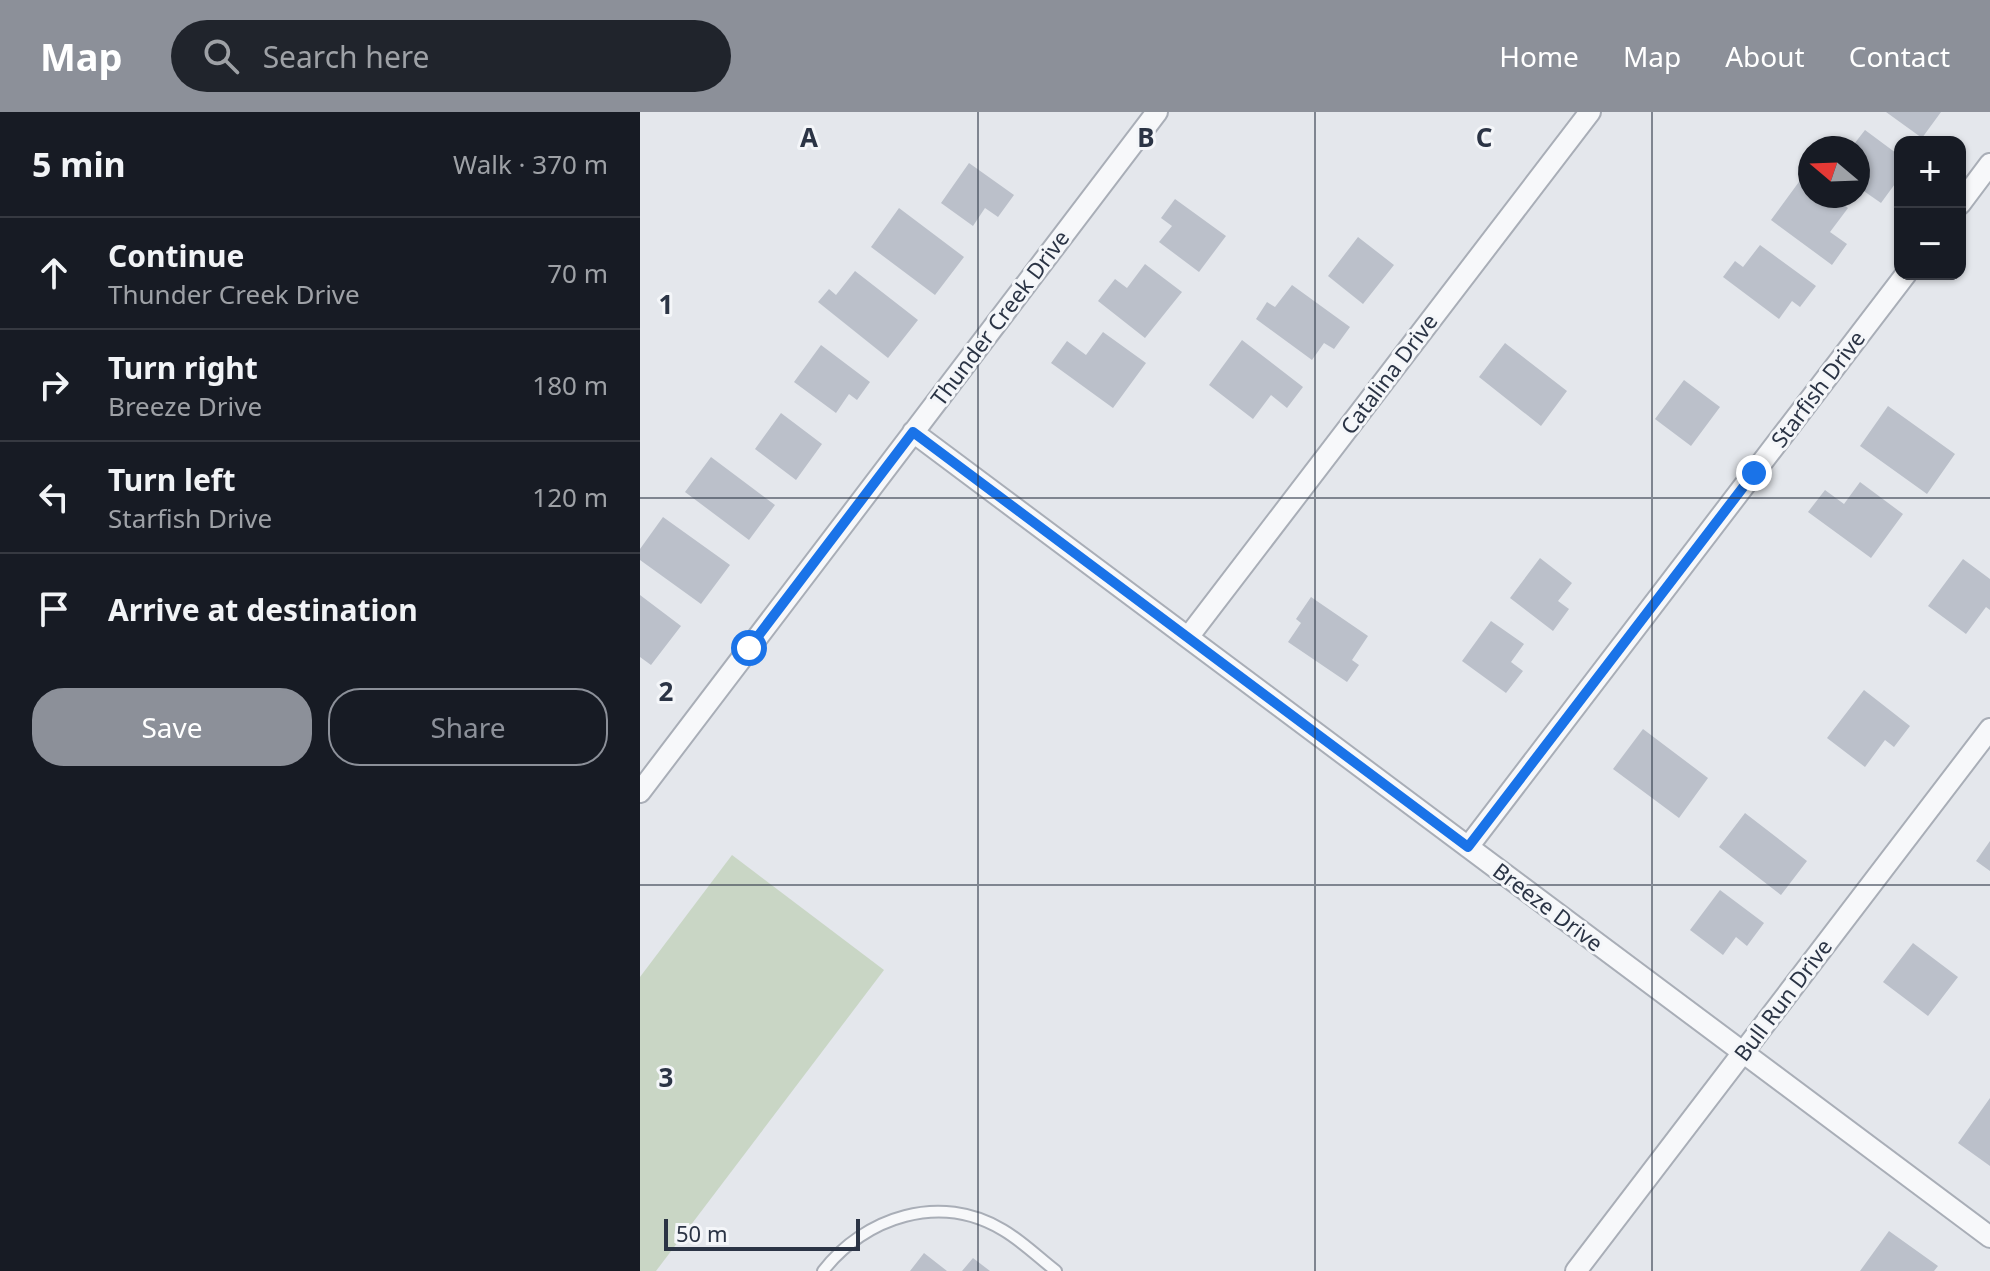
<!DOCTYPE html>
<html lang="en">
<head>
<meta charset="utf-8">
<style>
  body { margin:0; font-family:"Noto Sans",sans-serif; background:#20242c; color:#f1f3f6 }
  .controls { position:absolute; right:24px; top:24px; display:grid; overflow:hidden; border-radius:16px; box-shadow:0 2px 6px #0004 }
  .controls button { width:72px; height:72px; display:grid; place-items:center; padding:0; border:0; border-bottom:2px solid #363941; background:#171b24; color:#f1f3f6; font:40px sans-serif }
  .compass { position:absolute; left:1158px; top:24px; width:72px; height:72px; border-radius:50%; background:#171b24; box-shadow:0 2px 6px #0004; rotate:289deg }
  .scale { position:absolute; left:24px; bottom:20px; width:196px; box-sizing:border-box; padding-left:8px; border:4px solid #2b3445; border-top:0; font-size:22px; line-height:28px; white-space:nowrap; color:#2b3445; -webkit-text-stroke:6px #f4f6f9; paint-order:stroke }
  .stop { position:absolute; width:24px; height:24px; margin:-18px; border:6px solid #1a73e8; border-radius:50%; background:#fff }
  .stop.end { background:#1a73e8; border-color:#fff; box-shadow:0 2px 8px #0008 }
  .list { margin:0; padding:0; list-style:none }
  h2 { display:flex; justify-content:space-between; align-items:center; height:104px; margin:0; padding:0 32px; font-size:34px }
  h2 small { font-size:26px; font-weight:400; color:#9ea1a6 }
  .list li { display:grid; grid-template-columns:52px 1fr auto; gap:24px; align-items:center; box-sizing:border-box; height:112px; padding:0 32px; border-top:2px solid #363941 }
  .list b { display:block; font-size:30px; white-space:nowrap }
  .list p { margin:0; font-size:26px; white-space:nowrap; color:#9ea1a6 }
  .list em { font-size:26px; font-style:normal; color:#9ea1a6 }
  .actions { display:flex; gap:16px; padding:24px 32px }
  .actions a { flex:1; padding:18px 0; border:2px solid #8c9099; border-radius:32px; text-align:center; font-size:28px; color:#8c9099 }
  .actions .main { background:#8c9099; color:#fff }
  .icon { flex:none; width:44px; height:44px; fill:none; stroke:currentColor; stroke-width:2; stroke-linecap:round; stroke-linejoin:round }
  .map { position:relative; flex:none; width:1350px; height:1159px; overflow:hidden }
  header { display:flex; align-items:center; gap:48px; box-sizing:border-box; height:112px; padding:0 40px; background:#8c9099; color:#fff }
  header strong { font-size:38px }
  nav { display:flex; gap:44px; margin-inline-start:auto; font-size:28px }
  .search { width:560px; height:72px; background:#20242c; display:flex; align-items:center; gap:20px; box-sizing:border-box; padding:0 28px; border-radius:44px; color:#9ea1a6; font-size:30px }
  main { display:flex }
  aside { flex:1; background:#171b24 }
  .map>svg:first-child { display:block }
  .green { fill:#c9d6c5 }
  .building { fill:#bbc0ca }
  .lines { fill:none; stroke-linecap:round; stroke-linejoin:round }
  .lane-casing { stroke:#a9aeb7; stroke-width:14 }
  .street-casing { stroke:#a9aeb7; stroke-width:24 }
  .lane { stroke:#f7f8fa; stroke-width:10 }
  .street { stroke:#f7f8fa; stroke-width:20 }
  .route { stroke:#1a73e8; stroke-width:10 }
  .grid { fill:none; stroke:#2b3445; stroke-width:2; stroke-opacity:0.55 }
  .labels { text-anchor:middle; stroke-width:6; stroke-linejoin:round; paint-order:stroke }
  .street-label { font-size:22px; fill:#2b3445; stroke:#f4f6f9 }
  .grid-label { font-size:26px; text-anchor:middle; font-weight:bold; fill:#2b3445; stroke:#f4f6f9; stroke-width:6; stroke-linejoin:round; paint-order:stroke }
</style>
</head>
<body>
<header>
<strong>Map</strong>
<div class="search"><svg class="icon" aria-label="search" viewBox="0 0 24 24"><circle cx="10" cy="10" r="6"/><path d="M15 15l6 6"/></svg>Search here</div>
<nav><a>Home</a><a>Map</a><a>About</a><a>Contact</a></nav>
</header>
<main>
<aside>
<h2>5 min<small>Walk · 370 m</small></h2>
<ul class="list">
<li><svg class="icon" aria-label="ahead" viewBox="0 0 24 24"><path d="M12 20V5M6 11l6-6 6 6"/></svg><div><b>Continue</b><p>Thunder Creek Drive</p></div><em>70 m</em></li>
<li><svg class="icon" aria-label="right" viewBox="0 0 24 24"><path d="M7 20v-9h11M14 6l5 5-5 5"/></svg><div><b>Turn right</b><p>Breeze Drive</p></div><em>180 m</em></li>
<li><svg class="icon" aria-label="left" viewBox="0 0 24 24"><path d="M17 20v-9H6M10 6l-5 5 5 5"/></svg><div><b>Turn left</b><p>Starfish Drive</p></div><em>120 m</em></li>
<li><svg class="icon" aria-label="arrive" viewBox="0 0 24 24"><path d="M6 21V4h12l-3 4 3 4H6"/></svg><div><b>Arrive at destination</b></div></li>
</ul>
<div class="actions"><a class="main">Save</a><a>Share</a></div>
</aside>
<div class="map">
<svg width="1350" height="1159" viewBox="0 0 1350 1159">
  <rect width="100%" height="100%" fill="#e4e7ec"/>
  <!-- green -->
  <path class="green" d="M92,743L244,858L16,1159H0V865Z"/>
  <!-- building -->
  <path class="building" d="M1246,0H1301L1282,26Z
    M1225,18L1260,44V65L1241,91L1218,75V36H1211Z
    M329,51L374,83L358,105L345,96L333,114L301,91Z
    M1164,63L1170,68V84H1192L1208,96L1190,120L1207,132L1192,153L1131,108Z
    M535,87L586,124L559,160L519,130L532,114L521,106Z
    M259,96L324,145L295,183L231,135Z
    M718,125L754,153L723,192L688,164Z
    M1120,133L1176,174L1160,195L1152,189L1139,207L1083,165L1095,149L1103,155Z
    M505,152L542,180L505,226L458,189L475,167L487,176Z
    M215,159L278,208L248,246L178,190L189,177L196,183Z
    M652,173L710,215L694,237L684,231L672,248L616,207L627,190L635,195Z
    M463,220L506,251L473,296L411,251L427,229L446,243Z
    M602,228L663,275L647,296L631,283L613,307L569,273Z
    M865,231L927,279L901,314L839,265Z
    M181,233L230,270L217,288L209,282L196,301L154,270Z
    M1044,268L1080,295L1051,334L1015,307Z
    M1248,294L1315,342L1287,382L1220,334Z
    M141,301L182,332L156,368L115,337Z
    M71,345L135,393L109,428L45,380Z
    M1220,370L1263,402L1231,446L1168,400L1185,378L1204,392Z
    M23,405L90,453L61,492L0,448V437Z
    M900,446L932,471L918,489L929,497L913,519L870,486Z
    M1323,447L1350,467V498L1346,495L1326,522L1288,494Z
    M0,483L41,514L11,553L0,545Z
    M671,485L728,524L712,548L719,553L707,570L648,530L661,511L656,507Z
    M851,509L884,532L871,550L883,559L866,581L822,549Z
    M1224,578L1270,614L1254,635L1245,628L1225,655L1187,626Z
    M1003,617L1068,666L1039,706L973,657Z
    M1105,701L1167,749L1141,783L1079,735Z
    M1350,729V759L1336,749Z
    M1080,778L1124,811L1107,834L1096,825L1083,843L1050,818Z
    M1273,831L1318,865L1288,904L1243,870Z
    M1350,986V1054L1318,1031Z
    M1249,1119L1298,1154L1294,1159H1220Z
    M284,1141L307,1159H270Z
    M333,1146L350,1159H322Z"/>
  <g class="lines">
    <defs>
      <path id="lane" d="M183,1159C225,1105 300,1080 363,1118C382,1129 399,1146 416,1159"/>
      <path id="street" d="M1320,92L1350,52
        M273,320L1350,1125
        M549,524L950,0
        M0,680L517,0
        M828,735L1266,162
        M936,1159L1350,617"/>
    </defs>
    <!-- lane casing -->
    <use href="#lane" class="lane-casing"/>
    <!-- street casing -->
    <use href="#street" class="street-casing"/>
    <!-- lane -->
    <use href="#lane" class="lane"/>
    <!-- street -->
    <use href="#street" class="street"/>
  </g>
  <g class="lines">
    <!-- route -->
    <path class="route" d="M109,536L273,320L828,735L1114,361"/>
  </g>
  <!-- grid -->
  <path class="grid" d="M338,0V1159M675,0V1159M1012,0V1159M0,386H1350M0,773H1350"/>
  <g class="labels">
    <!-- street labels -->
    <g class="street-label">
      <text transform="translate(360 206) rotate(-53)" y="8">Thunder Creek Drive</text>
      <text transform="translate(749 262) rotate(-53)" y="8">Catalina Drive</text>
      <text transform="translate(1178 277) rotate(-53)" y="8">Starfish Drive</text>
      <text transform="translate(908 795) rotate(37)" y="8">Breeze Drive</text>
      <text transform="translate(1143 888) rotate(-53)" y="8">Bull Run Drive</text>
    </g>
  </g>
  <g class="grid-label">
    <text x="169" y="35">A</text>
    <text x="506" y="35">B</text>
    <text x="844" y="35">C</text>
    <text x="26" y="202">1</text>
    <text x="26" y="589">2</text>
    <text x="26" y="975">3</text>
  </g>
</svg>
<div class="controls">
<button>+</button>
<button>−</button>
</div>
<svg class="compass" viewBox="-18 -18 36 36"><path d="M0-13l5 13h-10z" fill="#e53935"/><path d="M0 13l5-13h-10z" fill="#9ea1a6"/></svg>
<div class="scale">50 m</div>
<div class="stop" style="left:109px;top:536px"></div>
<div class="stop end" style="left:1114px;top:361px"></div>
</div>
</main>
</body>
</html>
